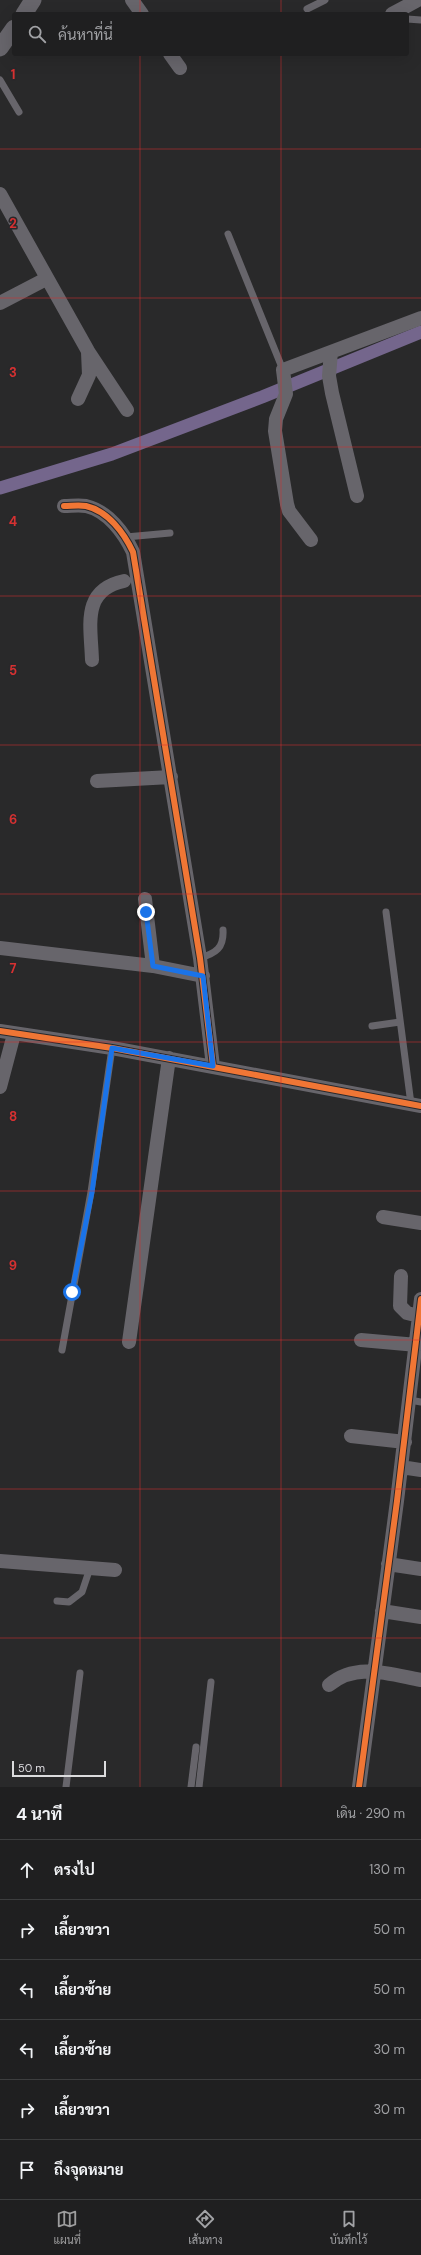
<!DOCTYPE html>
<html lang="th">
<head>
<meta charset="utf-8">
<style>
  body { margin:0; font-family:"DM Sans",Sarabun,sans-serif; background:#2c2c2d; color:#f1f3f6 }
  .scale { position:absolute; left:12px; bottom:10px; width:94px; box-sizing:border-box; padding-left:4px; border:2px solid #dbdbdd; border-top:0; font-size:11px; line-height:14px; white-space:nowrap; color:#dbdbdd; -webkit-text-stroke:3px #29282b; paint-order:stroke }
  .stop { position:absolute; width:12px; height:12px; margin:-9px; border:3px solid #1a73e8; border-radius:50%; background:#fff }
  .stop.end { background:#1a73e8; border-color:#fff; box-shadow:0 1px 4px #0008 }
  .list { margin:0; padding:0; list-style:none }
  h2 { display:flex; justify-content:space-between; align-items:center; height:52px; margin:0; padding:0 16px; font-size:17px }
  h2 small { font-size:13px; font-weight:400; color:#a1a2a5 }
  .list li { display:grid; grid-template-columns:26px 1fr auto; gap:12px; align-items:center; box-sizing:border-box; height:60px; padding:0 16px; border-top:1px solid #3c3d3e }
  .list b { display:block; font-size:15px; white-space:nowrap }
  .list em { font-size:13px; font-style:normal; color:#a1a2a5 }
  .icon { flex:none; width:22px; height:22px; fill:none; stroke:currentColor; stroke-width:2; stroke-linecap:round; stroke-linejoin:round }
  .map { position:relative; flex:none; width:421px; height:1787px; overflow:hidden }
  .search { position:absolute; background:#1f1f20; box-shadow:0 4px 16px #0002; left:12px; right:12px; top:12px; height:44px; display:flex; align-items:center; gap:10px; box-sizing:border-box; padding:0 14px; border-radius:4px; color:#a1a2a5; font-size:15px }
  .sheet { height:412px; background:#1f1f20 }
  nav { display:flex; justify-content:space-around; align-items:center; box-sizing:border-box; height:56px; border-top:1px solid #3c3d3e; background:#1f1f20; font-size:11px; color:#a1a2a5 }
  nav a { display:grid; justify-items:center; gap:2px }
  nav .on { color:#9d9d9e }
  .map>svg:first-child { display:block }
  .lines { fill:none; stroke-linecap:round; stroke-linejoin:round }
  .canal { stroke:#74668c; stroke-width:13 }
  .service { stroke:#67656b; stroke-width:7 }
  .minor { stroke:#67656b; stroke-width:14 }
  .tertiary { stroke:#67656b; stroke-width:17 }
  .cycleway-casing { stroke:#29282b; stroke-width:8 }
  .cycleway { stroke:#f07635; stroke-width:6 }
  .route { stroke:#1a73e8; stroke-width:5 }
  .grid { fill:none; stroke:#d63131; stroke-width:1; stroke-opacity:0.55 }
  .grid-label { font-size:13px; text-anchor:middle; font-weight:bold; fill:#d63131; stroke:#29282b; stroke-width:3; stroke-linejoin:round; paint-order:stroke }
</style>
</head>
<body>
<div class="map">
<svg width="421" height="1787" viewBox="0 0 421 1787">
  <rect width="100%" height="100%" fill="#29292a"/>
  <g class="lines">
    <!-- canal -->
    <path class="canal" d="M0,488L112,454L262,397L421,332"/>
    <!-- service -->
    <path class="service" d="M307,9L325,0
      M407,19L421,20
      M0,80L19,112
      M228,234L283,370
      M126,537L170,533
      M386,912L411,1104
      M200,958C216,953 224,948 223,930
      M372,1026L400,1022
      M62,1350L91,1192L112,1048
      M410,1400L421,1402
      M57,1601L69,1602L82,1592L90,1568
      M66,1787L80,1673
      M191,1787L196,1747
      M199,1787L211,1682"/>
    <!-- minor -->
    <path class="minor" d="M132,0L142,14
      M392,14L418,0
      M170,54L180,68
      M0,194L88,351L127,410
      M0,303L46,279
      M331,352L329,376L332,393L357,496
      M78,399L89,375L88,352
      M64,506C71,506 79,505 86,506C108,511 124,533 133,552L200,958L213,1066
      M311,540L289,511L287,504L275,431L276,419L286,394L283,370L421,318
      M92,660C91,626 81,590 124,581
      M97,781L171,777
      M145,899L153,966
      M0,948L153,966L203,976
      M0,1031L112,1048L421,1106
      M0,1087L14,1034
      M383,1217L421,1223
      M401,1276L400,1306L407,1313L419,1316
      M361,1340L417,1345
      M129,1342L169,1058
      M351,1436L405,1442
      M401,1467L421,1470
      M0,1561L115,1570
      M388,1564L421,1569
      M382,1611L421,1617
      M329,1685C356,1662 389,1674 421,1680
      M359,1787L397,1501L421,1299"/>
    <!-- tertiary -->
    <path class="tertiary" d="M24,14L33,0
      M0,48L14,28"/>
    <defs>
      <path id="cycleway" d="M64,506C71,506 79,505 86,506C108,511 124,533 133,552L200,958L213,1066
        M0,1031L112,1048L421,1106
        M359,1787L397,1501L421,1299"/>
    </defs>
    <!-- cycleway casing -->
    <use href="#cycleway" class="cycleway-casing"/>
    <!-- cycleway -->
    <use href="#cycleway" class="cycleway"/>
  </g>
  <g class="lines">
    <!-- route -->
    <path class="route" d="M72,1292L92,1192L112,1048L213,1066L203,976L153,966L146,912"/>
  </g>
  <!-- grid -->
  <path class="grid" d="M140,0V14M281,0V14M140,54V1787M281,54V1787M0,149H421M0,298H421M0,447H421M0,596H421M0,745H421M0,894H421M0,1042H421M0,1191H421M0,1340H421M0,1489H421M0,1638H421"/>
  <g class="grid-label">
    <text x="13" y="79">1</text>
    <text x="13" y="228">2</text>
    <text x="13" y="377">3</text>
    <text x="13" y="526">4</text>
    <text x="13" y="675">5</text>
    <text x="13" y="824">6</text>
    <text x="13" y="973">7</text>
    <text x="13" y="1121">8</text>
    <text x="13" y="1270">9</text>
  </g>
</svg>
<div class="scale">50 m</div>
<div class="stop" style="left:72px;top:1292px"></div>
<div class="stop end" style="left:146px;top:912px"></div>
<div class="search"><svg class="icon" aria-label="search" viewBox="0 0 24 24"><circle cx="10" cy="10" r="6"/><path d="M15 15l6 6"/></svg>ค้นหาที่นี่</div>
</div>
<section class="sheet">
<h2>4 นาที<small>เดิน · 290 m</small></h2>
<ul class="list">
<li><svg class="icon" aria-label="ahead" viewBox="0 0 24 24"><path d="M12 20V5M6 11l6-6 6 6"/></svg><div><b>ตรงไป</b></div><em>130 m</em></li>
<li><svg class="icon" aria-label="right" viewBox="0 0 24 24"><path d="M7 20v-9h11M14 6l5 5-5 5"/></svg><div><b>เลี้ยวขวา</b></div><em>50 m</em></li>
<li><svg class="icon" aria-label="left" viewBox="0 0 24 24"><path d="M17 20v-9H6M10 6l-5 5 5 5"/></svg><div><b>เลี้ยวซ้าย</b></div><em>50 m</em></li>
<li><svg class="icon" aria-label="left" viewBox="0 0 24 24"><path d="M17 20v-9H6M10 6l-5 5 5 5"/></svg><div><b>เลี้ยวซ้าย</b></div><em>30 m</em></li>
<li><svg class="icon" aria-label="right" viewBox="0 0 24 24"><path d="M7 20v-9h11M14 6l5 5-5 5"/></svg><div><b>เลี้ยวขวา</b></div><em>30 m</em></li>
<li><svg class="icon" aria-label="arrive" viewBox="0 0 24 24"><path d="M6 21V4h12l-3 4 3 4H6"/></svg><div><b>ถึงจุดหมาย</b></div></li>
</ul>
</section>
<nav>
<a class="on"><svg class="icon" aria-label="map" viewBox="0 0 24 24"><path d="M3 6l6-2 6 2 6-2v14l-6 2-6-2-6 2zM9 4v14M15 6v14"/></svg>แผนที่</a>
<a><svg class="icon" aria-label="directions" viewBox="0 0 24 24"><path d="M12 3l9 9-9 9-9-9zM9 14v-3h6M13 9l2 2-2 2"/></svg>เส้นทาง</a>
<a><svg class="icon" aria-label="saved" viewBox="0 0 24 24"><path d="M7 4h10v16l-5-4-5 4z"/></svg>บันทึกไว้</a>
</nav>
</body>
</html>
